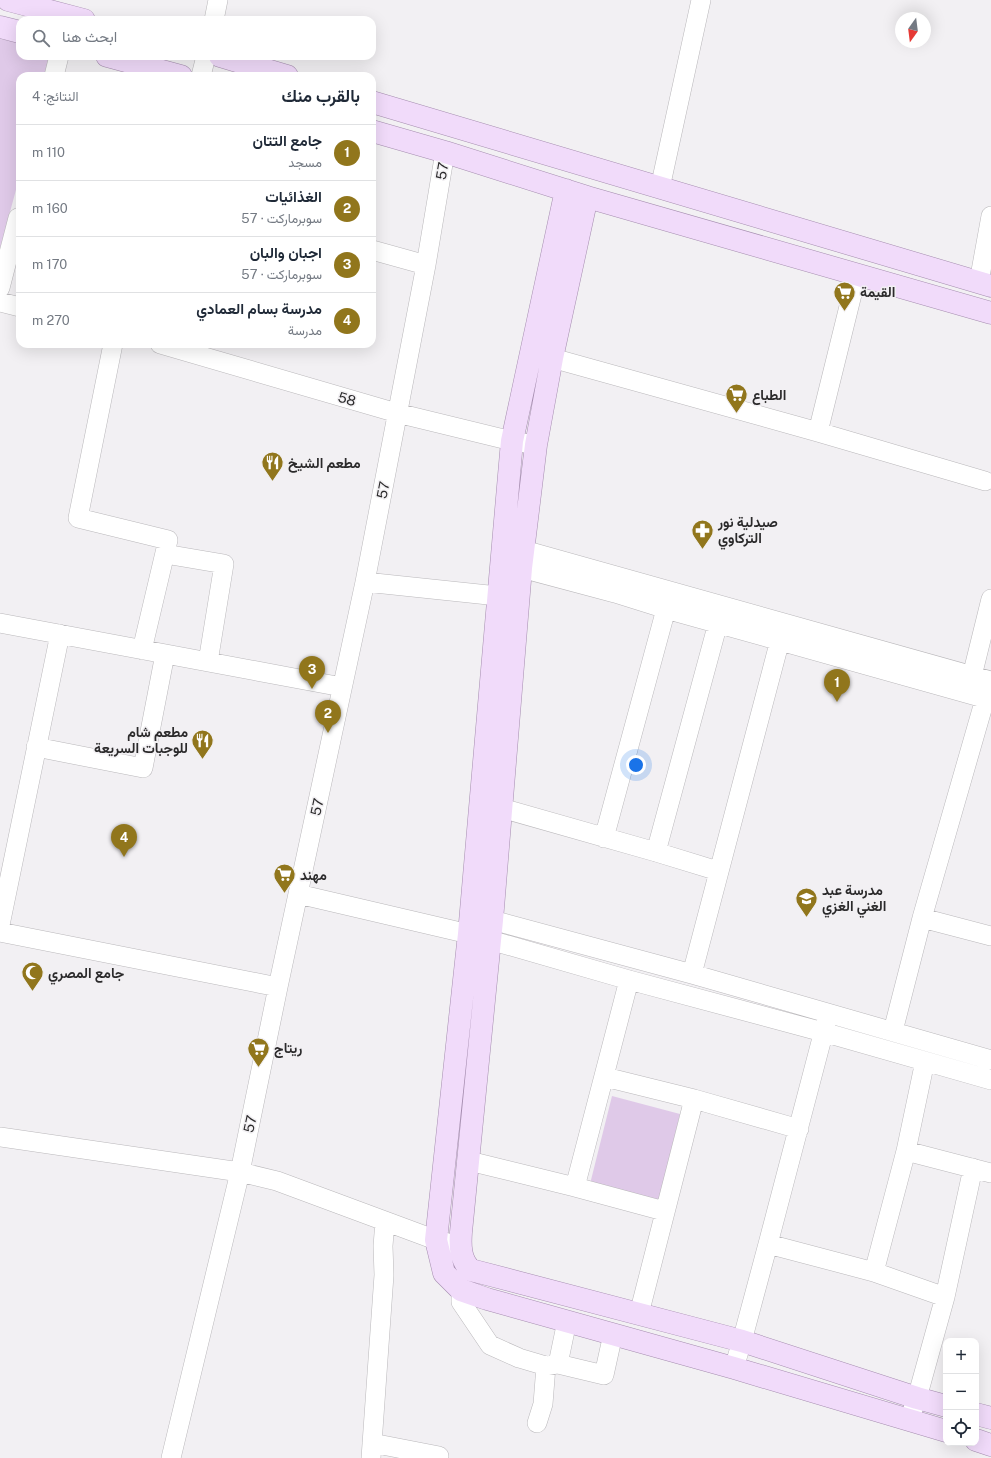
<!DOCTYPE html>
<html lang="ar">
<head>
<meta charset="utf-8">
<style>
  body { margin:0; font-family:"Public Sans",Vazirmatn,sans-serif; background:#f6f6f7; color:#1f2937; direction:rtl }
  .controls { position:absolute; right:12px; bottom:12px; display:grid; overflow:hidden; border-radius:8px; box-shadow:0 4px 16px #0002 }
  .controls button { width:36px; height:36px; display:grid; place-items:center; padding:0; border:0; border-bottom:1px solid #e0e1e3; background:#fff; color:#1f2937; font:20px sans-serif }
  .compass { position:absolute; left:895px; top:12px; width:36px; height:36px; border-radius:50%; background:#fff; box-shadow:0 4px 16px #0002; rotate:194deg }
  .you { position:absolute; left:636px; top:765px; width:14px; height:14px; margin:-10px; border:3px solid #fff; border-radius:50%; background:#1a73e8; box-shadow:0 0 0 6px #1a73e833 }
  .badge { display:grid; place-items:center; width:26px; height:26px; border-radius:50%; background:#91761c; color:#fff; font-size:13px; font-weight:700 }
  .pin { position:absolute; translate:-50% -33px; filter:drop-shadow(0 1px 2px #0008) }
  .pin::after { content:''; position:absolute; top:21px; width:14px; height:12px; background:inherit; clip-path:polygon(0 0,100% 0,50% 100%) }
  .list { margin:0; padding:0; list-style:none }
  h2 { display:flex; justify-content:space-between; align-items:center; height:52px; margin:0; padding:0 16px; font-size:17px }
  h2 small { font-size:13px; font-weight:400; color:#747a83 }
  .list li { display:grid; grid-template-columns:26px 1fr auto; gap:12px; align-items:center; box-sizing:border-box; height:56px; padding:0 16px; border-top:1px solid #e0e1e3 }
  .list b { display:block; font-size:15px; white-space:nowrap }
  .list p { margin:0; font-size:13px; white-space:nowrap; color:#747a83 }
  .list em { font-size:13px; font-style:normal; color:#747a83 }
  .icon { flex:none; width:22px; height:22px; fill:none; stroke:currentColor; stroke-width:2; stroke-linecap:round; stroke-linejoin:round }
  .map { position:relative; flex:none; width:991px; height:1458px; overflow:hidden; direction:ltr }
  .search { position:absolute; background:#fff; box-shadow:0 4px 16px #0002; left:16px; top:16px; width:360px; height:44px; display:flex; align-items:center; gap:10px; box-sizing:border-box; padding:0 14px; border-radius:12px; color:#747a83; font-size:15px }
  .panel { position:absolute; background:#fff; box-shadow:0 4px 16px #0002; left:16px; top:72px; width:360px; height:276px; border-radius:12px; direction:rtl }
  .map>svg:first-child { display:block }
  .green { fill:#dfc9e8 }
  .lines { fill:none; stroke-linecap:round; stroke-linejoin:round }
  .minor-casing { stroke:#bab8bb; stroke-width:20 }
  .major-casing { stroke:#a58daf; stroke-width:23 }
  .minor { stroke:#fff; stroke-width:19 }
  .major { stroke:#f1dbfa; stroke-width:22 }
  .labels { text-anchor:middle; stroke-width:3; stroke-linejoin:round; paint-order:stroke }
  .street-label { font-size:14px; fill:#2b2a2b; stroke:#f2f0f3 }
  .poi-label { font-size:14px; font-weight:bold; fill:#2b2a2b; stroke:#f2f0f3; text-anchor:start }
</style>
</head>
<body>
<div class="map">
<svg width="991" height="1458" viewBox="0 0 991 1458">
  <rect width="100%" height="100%" fill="#f2f0f3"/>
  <!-- green -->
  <path class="green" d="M0,39L20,43V56H52L47,76H20V175L0,249Z
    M612,1096L680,1114L658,1205L590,1184Z"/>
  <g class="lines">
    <defs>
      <path id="minor" d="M214,20L218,0
        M54,76L59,56
        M201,76L206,56
        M660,188L701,0
        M372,250L426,265
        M979,282L991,216
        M0,288L18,218L20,217
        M0,302L20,307
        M113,344L78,518L168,540L142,650
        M160,344L397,413L512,441L536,445
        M552,358L818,432L985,481
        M818,432L857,274
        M509,546L991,681
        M165,554L224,564L208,662
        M506,564L615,593L666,609L991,700
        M365,582L498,596
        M0,623L342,687
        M972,676L991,599
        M36,747L143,768L165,654
        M501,808L656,852L718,871
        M604,838L666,609
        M656,852L718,623
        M298,894L469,934L629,980L823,1032L991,1080
        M478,918L492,920L692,974L991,1060
        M922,918L991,936
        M0,925L60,634
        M0,932L278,987
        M692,974L780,640
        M893,1031L922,918L985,699
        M605,1077L694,1099L799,1129
        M0,1137L240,1172L277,1181L436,1240L460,1246
        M906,1151L991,1173
        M469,1161L575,1187L664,1211
        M575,1187L629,980
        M768,1244L874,1272L945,1297
        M874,1272L906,1151L925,1061
        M461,1290V1302L490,1345L519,1358L546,1366L543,1404L537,1423
        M639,1314L694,1099
        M558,1364L567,1321
        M546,1366L558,1364L604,1375L613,1334
        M734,1368L742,1341L768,1244L827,1019
        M909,1420L917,1398L945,1297L973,1168
        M372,1443L439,1456
        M171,1458L240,1172L278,987L365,582L426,265L445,152
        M371,1458L384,1275L383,1246L385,1221"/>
      <path id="major" d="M8,0L84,20
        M0,27L20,32
        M107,56L181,76
        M220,56L287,76
        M372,102L991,286
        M372,131L445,152L587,197L991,313
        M566,190L512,441L469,934L436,1240L444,1273L461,1290L487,1299L734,1368L946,1431
        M587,197L552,358L536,445L521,568L492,920L461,1232C460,1246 460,1260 471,1270L742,1341L917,1398L946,1406
        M976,1414L991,1418
        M976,1440L991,1445"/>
    </defs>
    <!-- minor casing -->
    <use href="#minor" class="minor-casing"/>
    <!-- major casing -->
    <use href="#major" class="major-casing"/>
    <!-- minor -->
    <use href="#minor" class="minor"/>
    <!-- major -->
    <use href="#major" class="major"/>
  </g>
  <!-- icons -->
  <defs>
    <symbol id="supermarket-pin" viewBox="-11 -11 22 30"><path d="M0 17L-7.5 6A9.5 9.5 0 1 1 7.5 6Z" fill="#91761c" stroke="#f2f0f3"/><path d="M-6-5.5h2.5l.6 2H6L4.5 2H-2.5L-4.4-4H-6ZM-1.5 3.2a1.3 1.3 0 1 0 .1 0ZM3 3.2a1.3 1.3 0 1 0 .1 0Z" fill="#fff"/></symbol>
    <symbol id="restaurant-pin" viewBox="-11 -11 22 30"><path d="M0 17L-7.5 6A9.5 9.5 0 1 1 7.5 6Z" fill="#91761c" stroke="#f2f0f3"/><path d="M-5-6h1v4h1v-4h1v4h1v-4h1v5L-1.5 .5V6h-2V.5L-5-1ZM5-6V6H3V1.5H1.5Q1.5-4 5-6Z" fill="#fff"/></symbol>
    <symbol id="pharmacy-pin" viewBox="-11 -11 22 30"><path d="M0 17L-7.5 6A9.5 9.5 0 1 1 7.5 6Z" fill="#91761c" stroke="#f2f0f3"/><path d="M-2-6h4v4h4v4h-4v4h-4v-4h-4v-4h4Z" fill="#fff"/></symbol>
    <symbol id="school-pin" viewBox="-11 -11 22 30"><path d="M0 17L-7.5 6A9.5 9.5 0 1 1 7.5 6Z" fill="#91761c" stroke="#f2f0f3"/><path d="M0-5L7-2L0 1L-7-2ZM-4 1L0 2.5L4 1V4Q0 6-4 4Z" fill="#fff"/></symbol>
    <symbol id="mosque-pin" viewBox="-11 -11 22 30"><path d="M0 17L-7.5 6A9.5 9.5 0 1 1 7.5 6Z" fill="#91761c" stroke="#f2f0f3"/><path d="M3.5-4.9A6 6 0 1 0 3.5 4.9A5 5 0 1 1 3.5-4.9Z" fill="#fff"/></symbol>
  </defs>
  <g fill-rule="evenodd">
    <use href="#supermarket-pin" x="832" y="280" width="25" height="34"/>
    <use href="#supermarket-pin" x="724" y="382" width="25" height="34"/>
    <use href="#restaurant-pin" x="260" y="450" width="25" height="34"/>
    <use href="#pharmacy-pin" x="690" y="518" width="25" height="34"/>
    <use href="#restaurant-pin" x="190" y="728" width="25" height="34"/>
    <use href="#supermarket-pin" x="272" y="862" width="25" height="34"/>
    <use href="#school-pin" x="794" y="886" width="25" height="34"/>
    <use href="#mosque-pin" x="20" y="960" width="25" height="34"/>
    <use href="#supermarket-pin" x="246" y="1036" width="25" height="34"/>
  </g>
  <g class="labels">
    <!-- street labels -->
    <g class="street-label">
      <text transform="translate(442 171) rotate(-80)" y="5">57</text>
      <text transform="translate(347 399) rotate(16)" y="5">58</text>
      <text transform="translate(383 490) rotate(-79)" y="5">57</text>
      <text transform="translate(317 807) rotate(-78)" y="5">57</text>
      <text transform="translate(250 1124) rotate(-78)" y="5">57</text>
    </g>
    <!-- poi labels -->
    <g class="poi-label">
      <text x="860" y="297">القيمة</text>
      <text x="752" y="400">الطباع</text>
      <text x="288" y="468">مطعم الشيخ</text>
      <text x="718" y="527">صيدلية نور<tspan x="718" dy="16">التركاوي</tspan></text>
      <text x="188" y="737" text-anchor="end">مطعم شام<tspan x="188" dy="16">للوجبات السريعة</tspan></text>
      <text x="300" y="880">مهند</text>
      <text x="822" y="895">مدرسة عبد<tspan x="822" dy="16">الغني الغزي</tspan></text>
      <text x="48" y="978">جامع المصري</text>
      <text x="274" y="1053">ريتاج</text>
    </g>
  </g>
</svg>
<div class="controls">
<button>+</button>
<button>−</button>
<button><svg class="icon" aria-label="locate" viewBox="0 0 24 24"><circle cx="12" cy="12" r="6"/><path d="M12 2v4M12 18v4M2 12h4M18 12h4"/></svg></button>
</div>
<svg class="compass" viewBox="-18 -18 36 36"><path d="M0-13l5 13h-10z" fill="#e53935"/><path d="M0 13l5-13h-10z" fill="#747a83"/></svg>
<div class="you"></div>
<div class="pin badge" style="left:837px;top:702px">1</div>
<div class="pin badge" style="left:328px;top:733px">2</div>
<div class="pin badge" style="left:312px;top:689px">3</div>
<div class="pin badge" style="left:124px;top:857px">4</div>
<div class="search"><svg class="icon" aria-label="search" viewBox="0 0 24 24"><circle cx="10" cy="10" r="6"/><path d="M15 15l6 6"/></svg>ابحث هنا</div>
<section class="panel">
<h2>بالقرب منك<small>النتائج: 4</small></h2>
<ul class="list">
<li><span class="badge">1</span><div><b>جامع التتان</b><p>مسجد</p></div><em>110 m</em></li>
<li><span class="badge">2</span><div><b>الغذائيات</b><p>سوبرماركت · 57</p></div><em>160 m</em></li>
<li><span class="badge">3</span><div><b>اجبان والبان</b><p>سوبرماركت · 57</p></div><em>170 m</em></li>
<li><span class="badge">4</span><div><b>مدرسة بسام العمادي</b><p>مدرسة</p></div><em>270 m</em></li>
</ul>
</section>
</div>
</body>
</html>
